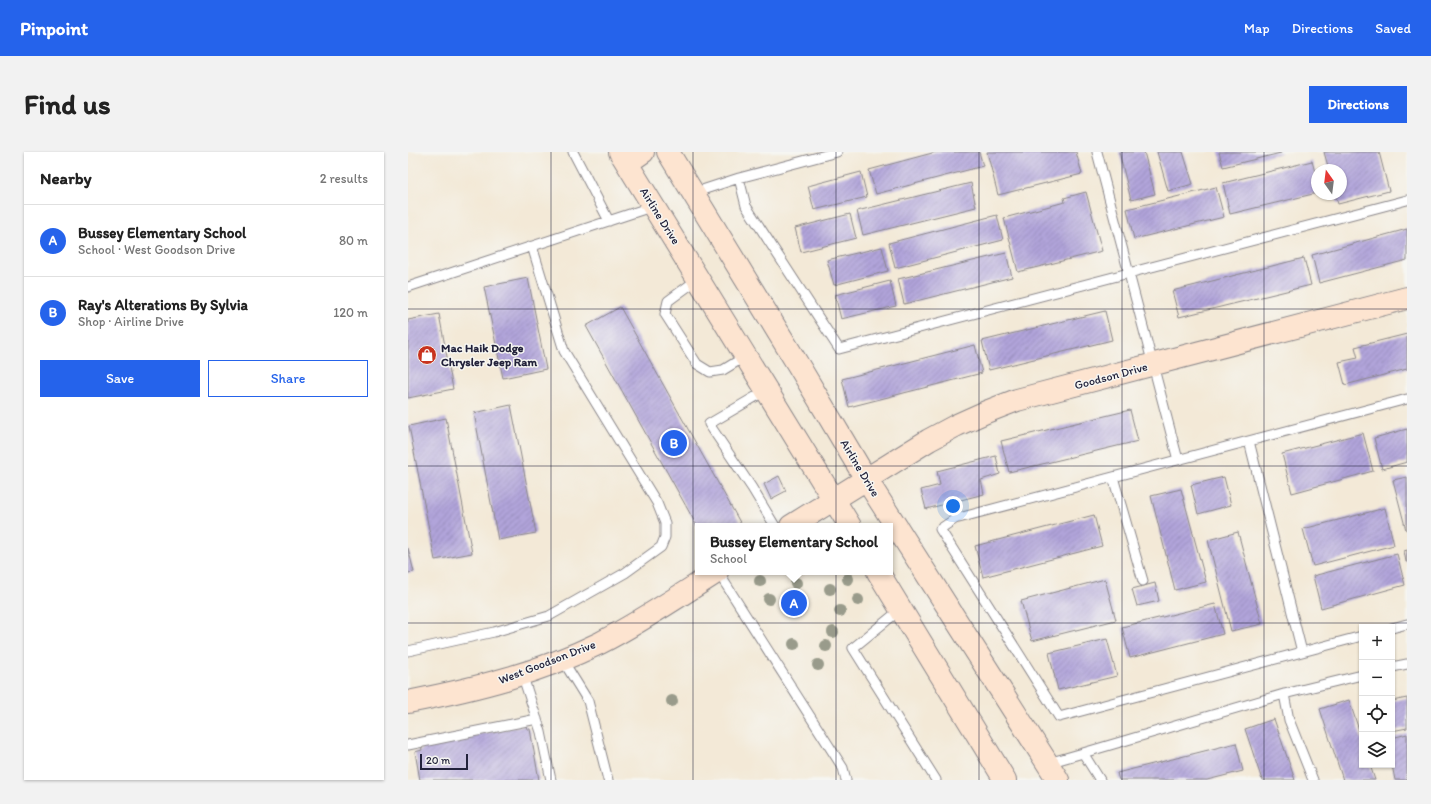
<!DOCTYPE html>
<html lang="en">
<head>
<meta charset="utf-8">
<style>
  body { margin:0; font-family:Itim,sans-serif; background:#f2f2f2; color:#222 }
  .controls { position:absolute; right:12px; bottom:12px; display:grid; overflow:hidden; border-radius:0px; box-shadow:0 1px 3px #0004 }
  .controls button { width:36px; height:36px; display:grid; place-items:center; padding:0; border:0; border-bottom:1px solid #e0e0e0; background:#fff; color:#222; font:20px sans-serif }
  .compass { position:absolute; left:903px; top:12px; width:36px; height:36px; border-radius:50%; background:#fff; box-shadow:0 1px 3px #0004; rotate:346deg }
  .scale { position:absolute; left:12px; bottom:10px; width:48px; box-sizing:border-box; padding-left:4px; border:2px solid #22223b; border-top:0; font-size:11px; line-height:14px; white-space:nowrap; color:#22223b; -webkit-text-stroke:3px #f6f6f2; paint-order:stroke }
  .you { position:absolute; left:545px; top:354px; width:14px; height:14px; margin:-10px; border:3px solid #fff; border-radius:50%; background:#1a73e8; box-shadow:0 0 0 6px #1a73e833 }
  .badge { display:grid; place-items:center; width:26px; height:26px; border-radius:50%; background:#2563eb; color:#fff; font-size:13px; font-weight:700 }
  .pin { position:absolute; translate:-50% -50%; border:2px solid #fff; box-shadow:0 1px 4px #0006 }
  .popup { position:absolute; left:287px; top:371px; width:198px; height:52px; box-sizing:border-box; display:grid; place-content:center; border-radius:0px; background:#fff; filter:drop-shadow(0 1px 3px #0005); font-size:13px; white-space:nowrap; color:#767676 }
  .popup b { font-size:15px; color:#222 }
  .popup::after { content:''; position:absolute; left:50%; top:100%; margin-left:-8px; border:8px solid transparent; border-top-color:#fff }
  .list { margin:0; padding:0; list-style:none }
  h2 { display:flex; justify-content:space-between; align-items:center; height:52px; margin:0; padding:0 16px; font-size:17px }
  h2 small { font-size:13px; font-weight:400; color:#767676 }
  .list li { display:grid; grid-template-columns:26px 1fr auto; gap:12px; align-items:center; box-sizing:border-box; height:72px; padding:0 16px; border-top:1px solid #e0e0e0 }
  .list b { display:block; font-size:15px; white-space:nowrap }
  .list p { margin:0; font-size:13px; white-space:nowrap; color:#767676 }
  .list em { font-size:13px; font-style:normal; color:#767676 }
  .actions { display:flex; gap:8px; padding:12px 16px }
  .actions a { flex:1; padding:9px 0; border:1px solid #2563eb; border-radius:0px; text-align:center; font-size:14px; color:#2563eb }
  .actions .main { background:#2563eb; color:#fff }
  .icon { flex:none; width:22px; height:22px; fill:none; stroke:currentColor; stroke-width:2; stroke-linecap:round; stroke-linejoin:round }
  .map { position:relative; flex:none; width:999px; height:628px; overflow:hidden; border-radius:0px }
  header { display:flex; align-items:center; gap:24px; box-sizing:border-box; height:56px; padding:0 20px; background:#2563eb; color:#fff }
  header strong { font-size:19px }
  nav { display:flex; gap:22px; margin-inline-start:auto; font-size:14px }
  .intro { display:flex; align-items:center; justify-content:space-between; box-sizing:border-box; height:96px; padding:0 24px }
  h1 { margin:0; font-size:28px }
  .button { padding:10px 18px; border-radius:0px; background:#2563eb; color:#fff; font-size:14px; font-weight:700 }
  main { display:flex; gap:24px; padding:0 24px }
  aside { flex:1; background:#fff; border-radius:0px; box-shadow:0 1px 3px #0004 }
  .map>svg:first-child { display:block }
  .building { fill:url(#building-hatch) }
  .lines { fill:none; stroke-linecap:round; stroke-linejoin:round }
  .lane-casing { stroke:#8a8689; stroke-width:11 }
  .secondary-casing { stroke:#8a8689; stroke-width:24 }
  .lane { stroke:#fff; stroke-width:9 }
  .secondary { stroke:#fde4d0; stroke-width:22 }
  .tree { fill:#999b8b }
  .grid { fill:none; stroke:#22223b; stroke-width:1; stroke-opacity:0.55 }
  .labels { text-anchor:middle; stroke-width:3; stroke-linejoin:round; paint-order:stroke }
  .street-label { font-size:12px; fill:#22223b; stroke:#f6f6f2 }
  .poi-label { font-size:12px; font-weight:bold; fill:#22223b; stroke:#f6f6f2; text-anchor:start }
</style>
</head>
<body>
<header>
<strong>Pinpoint</strong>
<nav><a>Map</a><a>Directions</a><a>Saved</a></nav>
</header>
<div class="intro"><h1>Find us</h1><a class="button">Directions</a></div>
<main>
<aside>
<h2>Nearby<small>2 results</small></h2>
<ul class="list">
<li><span class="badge">A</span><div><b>Bussey Elementary School</b><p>School · West Goodson Drive</p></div><em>80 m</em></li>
<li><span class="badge">B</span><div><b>Ray's Alterations By Sylvia</b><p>Shop · Airline Drive</p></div><em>120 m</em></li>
</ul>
<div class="actions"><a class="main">Save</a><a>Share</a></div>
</aside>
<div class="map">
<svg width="999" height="628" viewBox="0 0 999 628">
  <defs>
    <pattern id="building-hatch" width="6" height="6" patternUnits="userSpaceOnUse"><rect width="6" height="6" fill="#b1a4da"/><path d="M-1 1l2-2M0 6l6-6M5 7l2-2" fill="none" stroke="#9085b2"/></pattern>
  </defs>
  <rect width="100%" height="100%" fill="#f6f6f2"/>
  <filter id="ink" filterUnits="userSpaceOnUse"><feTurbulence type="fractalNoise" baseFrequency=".025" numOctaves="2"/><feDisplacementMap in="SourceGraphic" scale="8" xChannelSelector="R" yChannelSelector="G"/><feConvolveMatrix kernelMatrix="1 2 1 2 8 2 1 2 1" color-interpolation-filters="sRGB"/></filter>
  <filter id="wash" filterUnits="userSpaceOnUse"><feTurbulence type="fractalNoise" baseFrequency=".012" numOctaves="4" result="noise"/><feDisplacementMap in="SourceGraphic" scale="16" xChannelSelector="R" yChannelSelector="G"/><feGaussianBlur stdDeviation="0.9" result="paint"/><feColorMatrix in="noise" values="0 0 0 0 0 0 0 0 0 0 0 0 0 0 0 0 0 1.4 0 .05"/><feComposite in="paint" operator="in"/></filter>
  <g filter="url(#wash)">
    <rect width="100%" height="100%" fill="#f3e9d7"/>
    <g id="blocks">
      <!-- building -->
      <path class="building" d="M528,0H571L575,14L468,42L461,18Z
        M579,0H668L674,22L590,43Z
        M711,0H736L747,42L723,48Z
        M749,0H775L785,32L760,39Z
        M811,0H873V1L815,15Z
        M916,0H971L981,39L930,52L927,42H933V18H921Z
        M904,9L909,28V41L822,62L815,31Z
        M453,20L459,45L406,58L400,34Z
        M563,31L568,55L455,83L449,59Z
        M808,35L816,65L726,87L719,57Z
        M678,40L694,99L610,120L596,66L657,50L656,46Z
        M442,62L448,86L393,100L387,76Z
        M589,63L595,88L487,116L481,91Z
        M999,77V108L911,131L904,103Z
        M474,95L480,119L426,133L419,108Z
        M598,101L604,125L496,152L490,127Z
        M896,106L903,133L771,165L764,139Z
        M120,126L138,217L95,226L76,135Z
        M482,129L488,154L433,167L427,143Z
        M212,155L334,374H289L178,174Z
        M697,159L704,188L581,218L574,189Z
        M31,162L45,237L0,246V168Z
        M999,182V217L937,233L931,210L950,206L947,195Z
        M567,193L574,221L441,255L434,227Z
        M103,253L128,381L90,388L66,261Z
        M722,258L730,289L601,320L593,289Z
        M38,266L64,401L27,408L1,274Z
        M999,277V310L974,317L966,286Z
        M955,281L965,319L884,341L874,302Z
        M588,304L592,322L573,328L576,342L518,357L513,338L532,333L529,319Z
        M371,324L378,339L363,347L356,332Z
        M816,325L823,353L790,362L783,333Z
        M999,325V378H998L985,328Z
        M773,337L798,430L767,438L743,344Z
        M977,356L986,393L905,414L895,377Z
        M686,363L694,394L575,425L567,394Z
        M830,380L854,472L823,479L800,388Z
        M0,396L6,420L0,421Z
        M999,398V410H998L996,399Z
        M989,402L997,433L913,456L905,424Z
        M697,427L708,468L624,489L613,449Z
        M747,431L751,449L729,454L724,437Z
        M807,452L815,482L722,506L714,475Z
        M699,487L709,524L650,538L641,501Z
        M999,546V576L984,579V549Z
        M941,548L954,587V613H962L967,628H935L912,557Z
        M866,567L887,628H854L837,577Z
        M118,573L119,577H122L131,628H12L7,600L14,598L13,592Z
        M999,582V628H987L984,613V586Z
        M828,591L835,619L799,628H711L709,621Z"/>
    </g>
  </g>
  <g filter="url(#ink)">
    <use href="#blocks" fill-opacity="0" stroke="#8a8689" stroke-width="1"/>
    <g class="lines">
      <defs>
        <path id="lane" d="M165,0L201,69
          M689,0L770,308
          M331,26L338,54L431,197L999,48
          M285,41L331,26L429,0
          M290,127L260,149L257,162L289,212L302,220L315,218L338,204
          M0,135L246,54
          M359,238L301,272L344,336L367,374
          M841,289L894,500
          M705,325L735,429
          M310,420L435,616L438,628
          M493,457L445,496L528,628
          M984,476L999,472
          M954,484L651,565L532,377L547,367L999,247
          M0,499L86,480L141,464L217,421L253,395L257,385V371L249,351L156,199L124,94
          M154,507L180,549L200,628
          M984,515L999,512
          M114,522L133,580L143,628
          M876,542L881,568L905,628
          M0,593L129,567
          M640,611L675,601
          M692,628L675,601L876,542L954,523"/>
        <path id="secondary" d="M212,0L442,374
          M260,0L392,216L458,327L650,628
          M219,11L235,0
          M383,374L521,288L549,273L578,260L609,248L999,146
          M470,420L597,628
          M0,550C66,537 131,521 192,491C233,470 271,444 309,420"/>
      </defs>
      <!-- lane casing -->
      <use href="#lane" class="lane-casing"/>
      <!-- secondary casing -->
      <use href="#secondary" class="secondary-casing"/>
      <!-- lane -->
      <use href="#lane" class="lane"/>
      <!-- secondary -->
      <use href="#secondary" class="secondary"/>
    </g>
    <!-- trees -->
    <g class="tree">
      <circle cx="440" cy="427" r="6"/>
      <circle cx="352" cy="429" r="6"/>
      <circle cx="388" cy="431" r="6"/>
      <circle cx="422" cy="437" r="6"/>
      <circle cx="361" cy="447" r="6"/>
      <circle cx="450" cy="448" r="6"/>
      <circle cx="432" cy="459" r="6"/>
      <circle cx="425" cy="480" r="6"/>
      <circle cx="386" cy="492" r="6"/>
      <circle cx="418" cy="494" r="6"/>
      <circle cx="410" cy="513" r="6"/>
      <circle cx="264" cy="549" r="6"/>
    </g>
  </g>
  <!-- grid -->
  <path class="grid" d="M143,0V628M285,0V628M428,0V628M571,0V628M714,0V628M856,0V628M0,157H999M0,314H999M0,471H999"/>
  <!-- icons -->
  <defs>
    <symbol id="shop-disc" viewBox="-11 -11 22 22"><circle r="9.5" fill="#c8321e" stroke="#f6f6f2"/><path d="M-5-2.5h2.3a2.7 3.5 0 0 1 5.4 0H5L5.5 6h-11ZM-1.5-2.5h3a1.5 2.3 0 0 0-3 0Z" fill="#fff"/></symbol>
  </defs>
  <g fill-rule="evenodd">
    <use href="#shop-disc" x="8" y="192" width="22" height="22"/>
  </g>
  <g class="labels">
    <!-- street labels -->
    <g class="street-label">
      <text transform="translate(252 64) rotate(58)" y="4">Airline Drive</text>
      <text transform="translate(703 224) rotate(-15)" y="4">Goodson Drive</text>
      <text transform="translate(452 316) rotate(59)" y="4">Airline Drive</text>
      <text transform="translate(139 510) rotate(-21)" y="4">West Goodson Drive</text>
    </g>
    <!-- poi labels -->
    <g class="poi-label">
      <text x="33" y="200">Mac Haik Dodge<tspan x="33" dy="14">Chrysler Jeep Ram</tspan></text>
    </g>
  </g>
</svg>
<div class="controls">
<button>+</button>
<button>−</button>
<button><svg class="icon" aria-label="locate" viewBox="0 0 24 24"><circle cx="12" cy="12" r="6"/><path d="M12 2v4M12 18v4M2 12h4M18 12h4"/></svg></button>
<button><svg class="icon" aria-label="layers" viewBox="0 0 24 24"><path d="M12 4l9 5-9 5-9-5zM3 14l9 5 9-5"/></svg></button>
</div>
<svg class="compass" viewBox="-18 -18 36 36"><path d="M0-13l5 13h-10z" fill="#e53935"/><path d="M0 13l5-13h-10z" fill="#767676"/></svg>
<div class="scale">20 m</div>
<div class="you"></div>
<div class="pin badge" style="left:386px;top:451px">A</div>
<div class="popup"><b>Bussey Elementary School</b>School</div>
<div class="pin badge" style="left:266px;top:291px">B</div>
</div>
</main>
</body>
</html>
